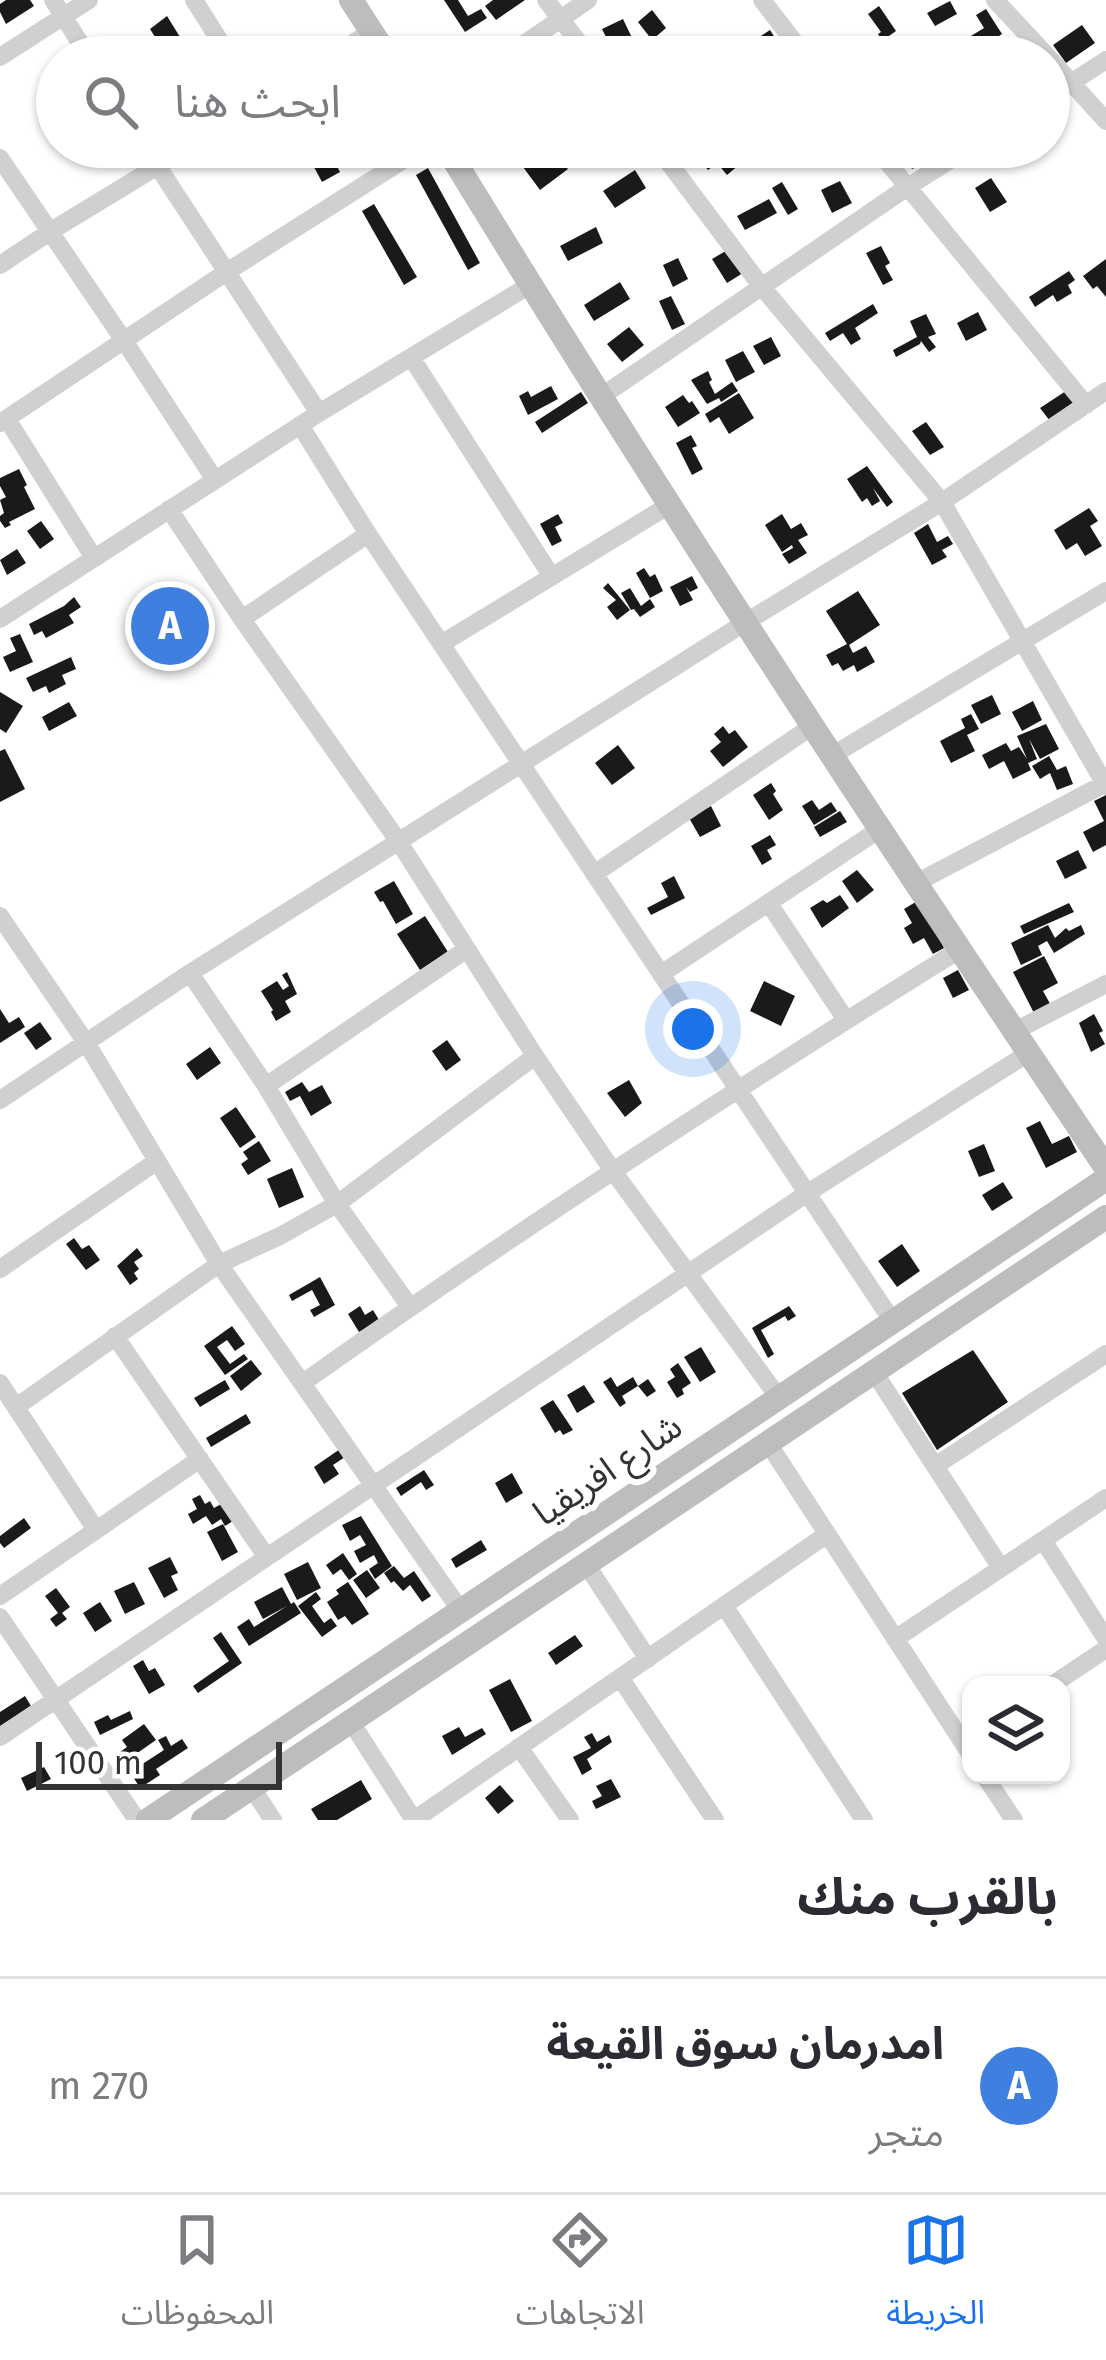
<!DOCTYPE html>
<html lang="ar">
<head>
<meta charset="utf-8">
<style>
  body { margin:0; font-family:"Fira Sans","Noto Sans Arabic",sans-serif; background:#f2f2f3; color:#2b2b33; direction:rtl }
  .controls { position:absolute; right:36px; bottom:36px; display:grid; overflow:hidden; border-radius:24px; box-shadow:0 3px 9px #0004 }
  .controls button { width:108px; height:108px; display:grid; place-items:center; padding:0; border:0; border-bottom:3px solid #e1e1e2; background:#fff; color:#2b2b33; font:60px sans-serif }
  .scale { position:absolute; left:36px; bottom:30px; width:246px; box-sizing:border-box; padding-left:12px; border:6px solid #333; border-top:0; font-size:33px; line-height:42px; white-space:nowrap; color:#333; -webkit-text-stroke:9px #fff; paint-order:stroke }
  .you { position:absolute; left:693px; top:1029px; width:42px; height:42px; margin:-30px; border:9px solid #fff; border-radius:50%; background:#1a73e8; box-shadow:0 0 0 18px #1a73e833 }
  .badge { display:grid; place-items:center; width:78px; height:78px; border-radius:50%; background:#1a73e8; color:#fff; font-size:39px; font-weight:700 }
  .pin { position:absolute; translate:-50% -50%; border:6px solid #fff; box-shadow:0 3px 12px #0006 }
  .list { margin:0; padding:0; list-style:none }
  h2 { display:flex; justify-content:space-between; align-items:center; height:156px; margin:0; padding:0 48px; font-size:51px }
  h2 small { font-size:39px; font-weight:400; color:#7c7c81 }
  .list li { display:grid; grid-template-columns:78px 1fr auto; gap:36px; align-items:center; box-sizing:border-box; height:216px; padding:0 48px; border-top:3px solid #e1e1e2 }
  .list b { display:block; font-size:45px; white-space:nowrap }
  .list p { margin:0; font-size:39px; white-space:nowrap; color:#7c7c81 }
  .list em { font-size:39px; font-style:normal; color:#7c7c81 }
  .icon { flex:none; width:66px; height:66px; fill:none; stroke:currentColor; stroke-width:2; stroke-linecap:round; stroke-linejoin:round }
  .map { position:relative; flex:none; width:1106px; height:1820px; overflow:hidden; direction:ltr }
  .search { position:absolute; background:#fff; box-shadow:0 3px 9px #0004; left:36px; right:36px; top:36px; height:132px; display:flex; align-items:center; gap:30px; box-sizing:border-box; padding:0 42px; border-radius:66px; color:#7c7c81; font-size:45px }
  .sheet { height:372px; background:#fff }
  nav { display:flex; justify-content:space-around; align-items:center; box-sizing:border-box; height:168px; border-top:3px solid #e1e1e2; background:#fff; font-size:33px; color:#7c7c81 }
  nav a { display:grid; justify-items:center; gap:6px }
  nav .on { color:#1a73e8 }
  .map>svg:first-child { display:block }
  .building { fill:#1a1a1a }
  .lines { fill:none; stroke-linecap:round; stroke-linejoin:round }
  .street { stroke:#d0d0d0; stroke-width:18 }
  .secondary { stroke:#bdbdbd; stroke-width:24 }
  .labels { text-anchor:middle; stroke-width:12; stroke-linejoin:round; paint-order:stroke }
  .street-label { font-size:36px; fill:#333; stroke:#fff }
</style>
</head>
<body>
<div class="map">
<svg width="1106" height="1820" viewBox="0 0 1106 1820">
  <rect width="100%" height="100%" fill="#fff"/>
  <!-- building -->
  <path class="building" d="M6,0H30L34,6L6,24L0,12V4Z
    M444,0H458L468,16L481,9L487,18L465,32Z
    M493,0H525L496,20L485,6Z
    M950,1L957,14L935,26L927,13Z
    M879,6L896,31L882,41L878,34L881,32L868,14Z
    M986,9L1002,34L974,52L966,39L984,28L976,15Z
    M652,10L666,28L652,40L638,22Z
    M167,16L180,37L162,48L150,29Z
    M623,19L634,42L619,54L614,47L628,35L610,45L602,29Z
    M1082,25L1095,43L1066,63L1053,45Z
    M770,30L781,47L765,57H753L746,46Z
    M673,36L684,52L676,57H658L653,50Z
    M320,147H327L340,172L322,182L307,154Z
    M550,147L568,169L540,190L523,167Z
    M716,147H736L746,159L727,175L717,163L708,170L700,160Z
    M901,147H914L919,155L931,149L935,157L912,169Z
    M428,168L480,263L468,270L416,175Z
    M635,170L646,188L615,208L603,191Z
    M991,178L1007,202L990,212L975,188Z
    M840,181L852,203L832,213L821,190Z
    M782,182L798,209L788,215L772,188Z
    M769,199L777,213L745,230L737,216Z
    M374,204L417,277L404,285L362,211Z
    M596,227L603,243L568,261L560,246Z
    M881,246L890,263L885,266L893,280L883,285L866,253Z
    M729,249L743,273L727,283L712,259Z
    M678,258L688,279L673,287L663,265Z
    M1106,259V297L1097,286L1093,289L1083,276Z
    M1069,271L1075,280L1068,285L1072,293L1057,302L1053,295L1035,307L1029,297Z
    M620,282L630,299L594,321L584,305Z
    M671,296L685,324L672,330L659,301Z
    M873,304L878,313L855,328L861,339L851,345L843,333L830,341L825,333Z
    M978,312L987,330L966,341L957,323Z
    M926,314L936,334L928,337L936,347L929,352L921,341L920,344L896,357L893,350L917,337L910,321Z
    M629,327L644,345L622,362L607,344Z
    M771,337L781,356L764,365L753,346Z
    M743,351L755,372L736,382L725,360Z
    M708,371L712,380L709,382L715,394L732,382L738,391L721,402L719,398L707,404L691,380Z
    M551,386L558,399L528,415L519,396L528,391L531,397Z
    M1069,389L1078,402L1050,421L1040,408Z
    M581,392L588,403L542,433L535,422Z
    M739,393L754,418L729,434L719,417L710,423L705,414Z
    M683,395L689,403L692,401L700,413L678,427L665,407Z
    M926,422L944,447L930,455L912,431Z
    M691,435L697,446L692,448L703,469L692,475L676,443Z
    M867,466L893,502L887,507L873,488L880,501L872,506L867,498L862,502L847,479Z
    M19,469L27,485L24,487L35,509L9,522L11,525L5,528L0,521V516L4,513L0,500L6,497L0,486V478Z
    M1089,508L1098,521L1090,526L1102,546L1085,556L1077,543L1066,550L1054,530Z
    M558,514L563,523L555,527L562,541L552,546L540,524Z
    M782,514L791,529L801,523L808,535L798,540L807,553L789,564L782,554L793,548L792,545L782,552L765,525Z
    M41,521L54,539L40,549L27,531Z
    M928,524L937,542L948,536L953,544L942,550L947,557L932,565L914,533Z
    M17,549L26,563L7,575L0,560Z
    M644,568L650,577L655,574L663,591L650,598L636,573Z
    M692,576L698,588L690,592L686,587L693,600L680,606L670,587Z
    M608,583L630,610L617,620L607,607L616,600L603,588Z
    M630,588L641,606L650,599L655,607L640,617L634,609L631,610L621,593Z
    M858,591L880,625L849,645L853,653L866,646L875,662L857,672L854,665L843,671L838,663L832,666L826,655L847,644L826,611Z
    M74,597L81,607L69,615L74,623L46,638L42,631L34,635L29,624L64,606Z
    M20,634L33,662L10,672L3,657L16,651L10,638Z
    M71,657L76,669L62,675L66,684L49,693L46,686L33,692L26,678Z
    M0,692L23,706L6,733L0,729Z
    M992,695L1001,714L981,724L971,705Z
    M1033,701L1042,720L1022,731L1012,712Z
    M69,702L77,716L49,731L42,717Z
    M971,714L979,729L967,735L975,751L951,763L940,741L965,728L961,719Z
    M1046,724L1059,749L1040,759L1029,739L1037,759L1028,763L1031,770L1013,779L1004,761L989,769L982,755L1006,743L1011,751L1019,747L1027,759L1017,736Z
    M723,726L729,734L735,730L748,747L723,767L710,751L721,742L714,734Z
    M618,745L635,768L612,785L595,763Z
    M5,749L25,789L0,802V751Z
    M1049,756L1057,770L1066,766L1073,784L1057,790L1050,773L1040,779L1032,766Z
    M771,783L776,791L773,794L783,810L769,820L753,795Z
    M1106,795V845L1093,852L1083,832L1104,821L1094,801Z
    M812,800L819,810L831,802L837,811L814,825L802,806Z
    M711,806L721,826L700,837L689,818Z
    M840,811L847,822L820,837L814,827Z
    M770,835L776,845L767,850L772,859L762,865L751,846Z
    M1078,850L1087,868L1065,879L1056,861Z
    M857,870L874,890L857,903L842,881Z
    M674,876L685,898L651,915L647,908L668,897L661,883Z
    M394,881L413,914L396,924L383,901L380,902L374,892Z
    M840,895L849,908L822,928L810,908L823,900L827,903Z
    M919,900L944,948L933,954L924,938L913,944L904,928L912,923L904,909Z
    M1069,903L1074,912L1024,934L1020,926Z
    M425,916L448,952L420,970L397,934Z
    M1048,925L1055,938L1066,928L1069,931L1081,925L1085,934L1054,953L1047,941L1038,946L1042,955L1021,965L1011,943Z
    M1044,956L1058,983L1043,991L1053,1009L1036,1017L1013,972Z
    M958,970L969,990L953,998L943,978Z
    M287,972L297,994L285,1001L291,1012L276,1021L271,1012L273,1010L261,991L277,981L283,990L289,986L282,975Z
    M764,981L795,996L781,1026L750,1011Z
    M0,1009L9,1023L19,1017L25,1027L0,1043Z
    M1094,1014L1103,1031L1099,1033L1105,1044L1091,1052L1079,1023Z
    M40,1022L52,1039L36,1050L24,1033Z
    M447,1040L461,1060L446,1071L432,1051Z
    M210,1047L221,1063L197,1080L186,1064Z
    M629,1080L642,1103L625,1117L607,1093Z
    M302,1082L309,1092L322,1085L332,1103L311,1116L300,1096L290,1101L285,1092Z
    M236,1107L256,1137L240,1148L220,1118Z
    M1040,1121L1052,1144L1069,1136L1077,1152L1046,1168L1026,1128Z
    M259,1141L271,1161L248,1175L241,1164L248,1159L243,1152Z
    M984,1144L995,1171L979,1177L968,1151Z
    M292,1168L304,1197L279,1208L267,1179Z
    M1003,1182L1013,1198L992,1211L982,1195Z
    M74,1238L82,1249L89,1245L100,1260L86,1270L66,1244Z
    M902,1244L920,1271L897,1287L878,1261Z
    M137,1248L143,1256L134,1262L139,1269L134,1273L138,1279L130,1285L117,1266Z
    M320,1277L335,1305L314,1317L310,1310L320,1305L312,1290L292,1301L289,1295Z
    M360,1306L365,1315L373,1310L379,1320L359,1332L348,1314Z
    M789,1306L796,1316L788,1321L785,1316L761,1330L774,1354L768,1358L752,1328Z
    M232,1326L245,1344L235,1351L227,1340L217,1347L230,1364L244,1354L248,1359L225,1375L204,1346Z
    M701,1347L716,1372L700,1382L684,1357Z
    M973,1350L1008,1402L937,1450L902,1393Z
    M251,1360L262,1374L241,1391L230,1376Z
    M678,1363L691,1383L682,1389L684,1394L677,1398L667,1382L675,1377L670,1369Z
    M611,1377L617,1387L633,1377L638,1386L648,1379L656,1391L647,1397L638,1386L622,1396L626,1403L620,1407L603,1382Z
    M225,1380L230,1389L200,1407L194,1398Z
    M584,1385L595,1402L577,1413L567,1395Z
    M553,1400L573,1430L563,1435L560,1430L555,1433L540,1408Z
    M246,1414L251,1423L211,1447L206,1438Z
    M340,1449L345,1457L333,1465L339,1474L324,1484L314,1467Z
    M424,1470L434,1485L426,1490L421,1482L401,1496L396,1488Z
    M512,1473L523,1493L506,1503L495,1483Z
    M200,1495L205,1504L210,1501L214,1508L223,1503L233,1521L225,1526L221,1519L212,1525L206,1516L193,1524L188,1514L197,1509L192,1499Z
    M361,1516L392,1566L375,1579L369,1569L378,1563L374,1555L360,1563L354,1551L366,1545L360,1535L350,1541L342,1525Z
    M24,1518L31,1528L4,1548L0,1543V1536Z
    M223,1524L238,1552L222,1561L207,1532Z
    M481,1540L487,1550L456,1568L451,1559Z
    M343,1553L357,1574L349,1580L341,1569L333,1575L326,1565Z
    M170,1557L178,1573L171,1576L178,1590L164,1598L148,1568Z
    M308,1562L321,1588L297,1600L284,1574Z
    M394,1566L404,1578L414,1571L431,1596L422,1602L410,1585L403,1591L394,1581L391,1583L384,1573Z
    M367,1570L380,1588L366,1598L353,1580Z
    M134,1582L145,1604L125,1614L114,1591Z
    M348,1582L369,1614L352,1625L345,1616L338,1620L327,1602L339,1594L336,1590Z
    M282,1587L291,1604L294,1602L301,1613L249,1646L237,1627L249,1619L254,1627L287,1606L263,1619L254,1602Z
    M56,1588L70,1607L62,1613L67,1619L56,1627L50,1619L58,1613L45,1596Z
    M316,1592L321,1599L312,1606L324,1623L331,1618L337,1626L322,1637L298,1606Z
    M100,1602L112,1621L95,1632L83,1613Z
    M221,1632L242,1663L198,1693L193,1686L229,1661L213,1638Z
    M575,1635L583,1646L556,1665L548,1653Z
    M143,1660L149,1671L155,1668L165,1685L149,1694L133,1666Z
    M510,1679L532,1721L511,1732L489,1690Z
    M25,1696L31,1706L0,1726V1712Z
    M130,1711L133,1719L100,1735L94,1722L108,1715L111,1720Z
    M144,1724L156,1740L126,1761L120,1752L127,1747L122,1740Z
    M459,1727L465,1737L482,1728L486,1734L452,1755L442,1736Z
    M592,1733L597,1742L609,1735L612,1742L587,1759L592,1769L582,1775L573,1757L591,1748L584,1737Z
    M166,1736L171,1746L182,1739L188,1748L156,1769L160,1775L140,1788L130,1772L164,1750L158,1740Z
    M44,1767L51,1779L27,1791L21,1778Z
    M611,1779L621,1797L596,1809L592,1801L602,1796L596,1786Z
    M361,1780L372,1799L337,1820H318L311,1809Z
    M500,1785L514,1801L498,1814L485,1798Z"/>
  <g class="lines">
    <!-- street -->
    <path class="street" d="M53,0L89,57
      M194,0L230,57
      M546,0L590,57
      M762,0L806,57
      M995,0L1048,57
      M0,57L89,0
      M331,57L371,32
      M505,57L588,0
      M1049,58L1106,121
      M1049,97L1106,60
      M145,147L319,413
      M657,147L762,287L942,502L1106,786
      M875,147L1086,405
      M0,158L125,342L215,480
      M0,265L51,231L189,147
      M411,357L552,577
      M602,396L906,188L971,147
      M7,419L94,558
      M0,423L228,271L424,147
      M300,425L368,534L893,1322
      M169,509L242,619L399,842L535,1056L613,1171L779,1398
      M0,619L319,413L530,285
      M242,619L368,534
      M441,644L671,504
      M833,755L1106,591
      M594,874L814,725
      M916,883L1106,783
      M770,905L846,1020
      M0,916L87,1044L219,1264L461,1611
      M190,973L266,1086L337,1204L410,1307
      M661,974L880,829
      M1013,1032L1106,984
      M266,1086L467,949
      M0,1100L190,973L746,622L942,502L1106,391
      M0,1269L157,1161
      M115,1336L266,1556
      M874,1372L1001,1568
      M304,1382C517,1231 737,1088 959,950
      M0,1383L96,1530
      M16,1407L219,1264L280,1236L337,1204L535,1056
      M768,1443L971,1755
      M935,1466L1106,1354
      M1043,1540L1106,1639
      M586,1564L648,1659
      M0,1596L200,1459
      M725,1607L864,1820
      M0,1617L137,1820
      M895,1639L1106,1498
      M621,1679L715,1820
      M1052,1685L1106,1649
      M351,1722L414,1820
      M0,1737L806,1194L1027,1054
      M519,1747L570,1820
      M984,1775L1014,1820
      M252,1788L273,1820
      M414,1820L826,1535"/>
    <!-- secondary -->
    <path class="secondary" d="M351,0L388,57
      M446,147C657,493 880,832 1106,1168
      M148,1820L1106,1179
      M203,1820L1106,1217"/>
  </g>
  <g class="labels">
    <!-- street labels -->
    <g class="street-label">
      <text transform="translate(607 1469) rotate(-34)" y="13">شارع افريقيا</text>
    </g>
  </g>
</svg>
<div class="controls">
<button><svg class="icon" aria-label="layers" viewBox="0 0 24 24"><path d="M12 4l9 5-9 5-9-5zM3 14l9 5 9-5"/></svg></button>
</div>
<div class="scale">100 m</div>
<div class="you"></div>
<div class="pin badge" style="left:170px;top:626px;background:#3f7fe0">A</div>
<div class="search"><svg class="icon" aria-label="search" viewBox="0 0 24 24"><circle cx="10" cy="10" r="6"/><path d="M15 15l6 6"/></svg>ابحث هنا</div>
</div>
<section class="sheet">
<h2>بالقرب منك<small></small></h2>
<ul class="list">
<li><span class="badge" style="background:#3f7fe0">A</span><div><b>امدرمان سوق القيعة</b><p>متجر</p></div><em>270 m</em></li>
</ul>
</section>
<nav>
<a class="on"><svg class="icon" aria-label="map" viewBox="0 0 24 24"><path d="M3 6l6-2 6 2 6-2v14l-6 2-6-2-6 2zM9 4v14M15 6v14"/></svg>الخريطة</a>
<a><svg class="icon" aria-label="directions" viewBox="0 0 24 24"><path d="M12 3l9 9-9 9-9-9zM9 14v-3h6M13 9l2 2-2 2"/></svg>الاتجاهات</a>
<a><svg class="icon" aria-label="saved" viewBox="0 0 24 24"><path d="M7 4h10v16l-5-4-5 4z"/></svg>المحفوظات</a>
</nav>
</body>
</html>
